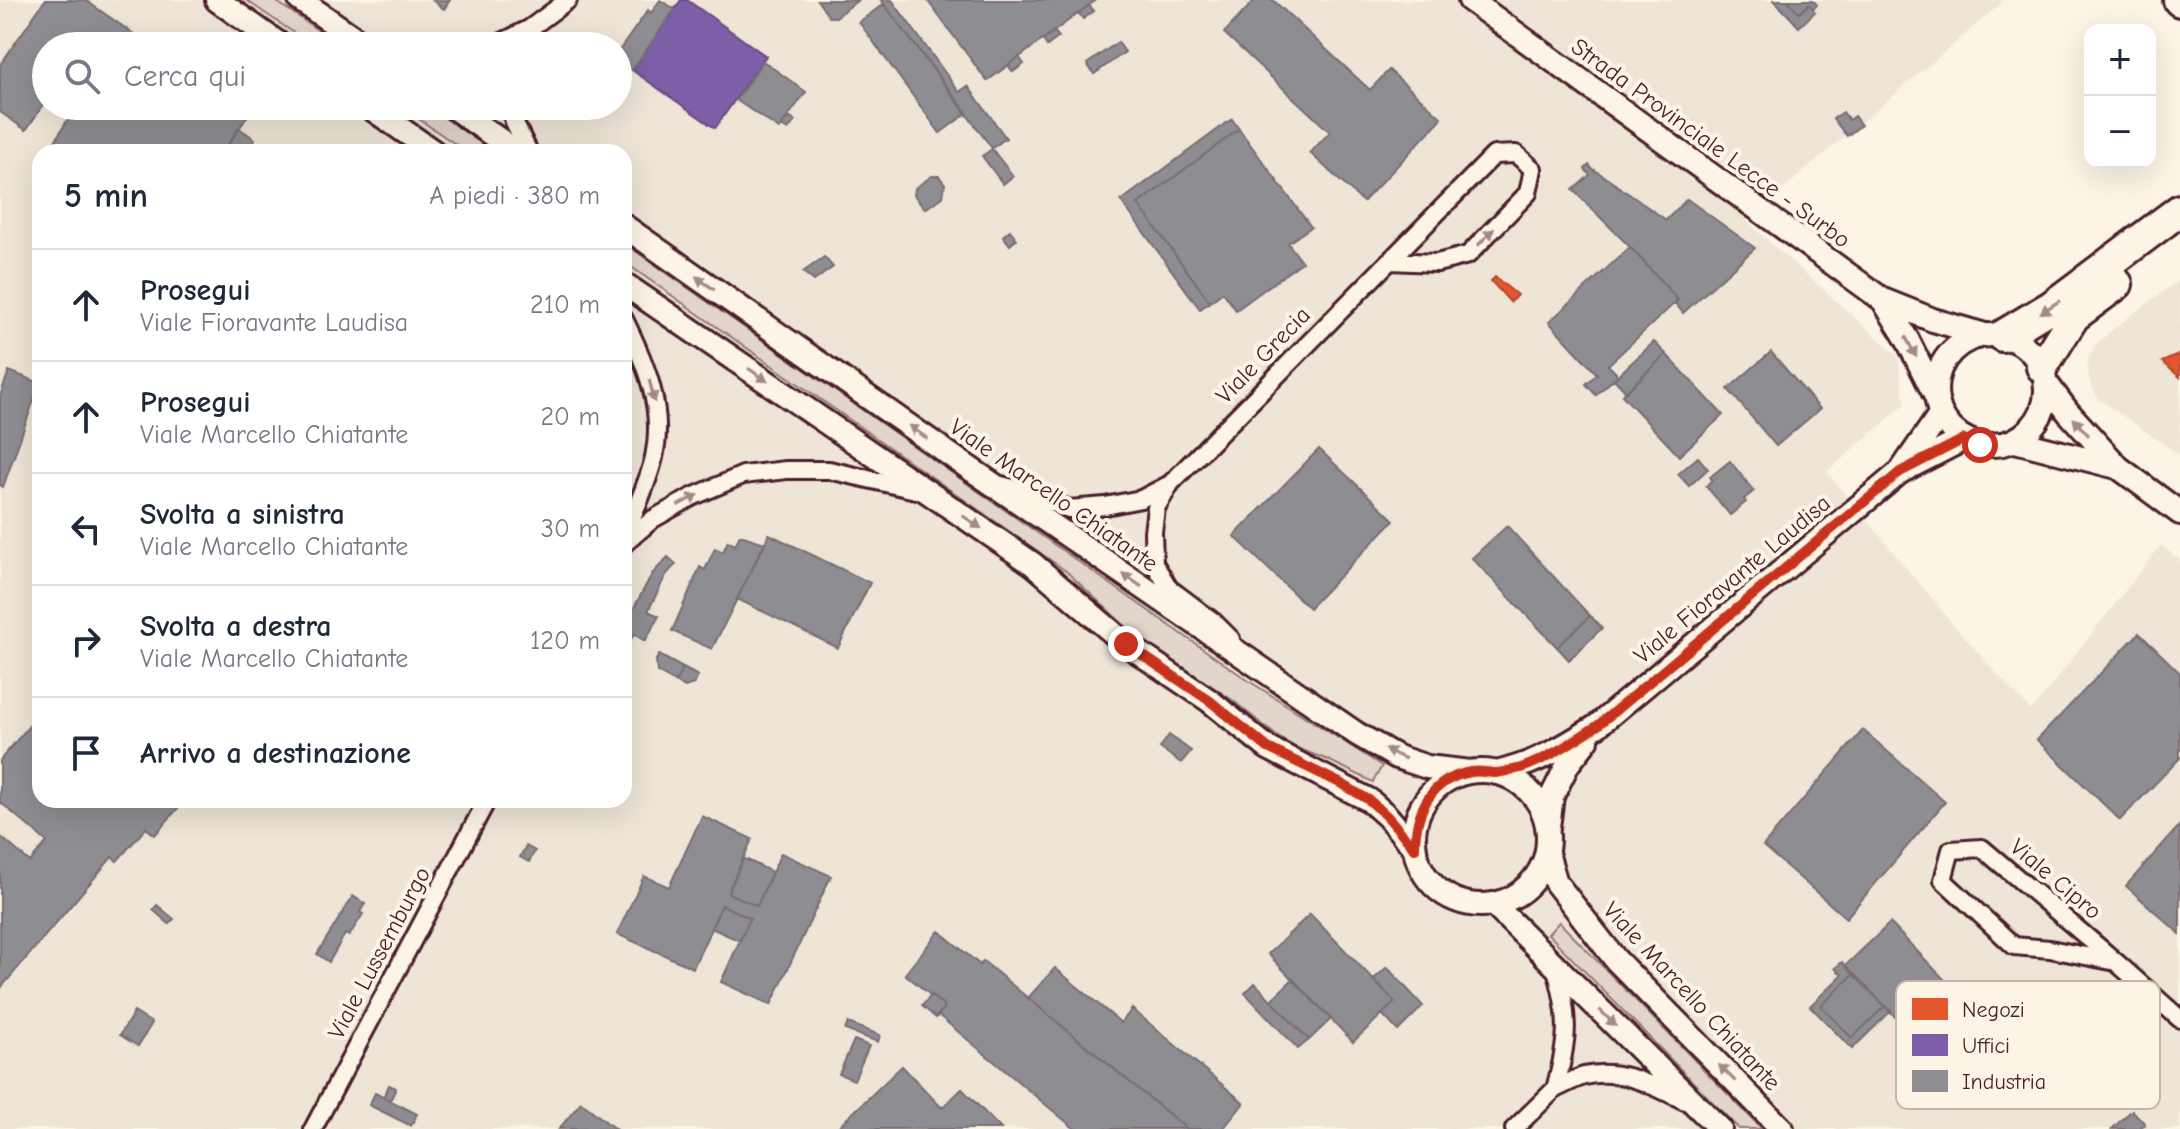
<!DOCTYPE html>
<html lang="it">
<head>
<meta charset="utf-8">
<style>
  body { margin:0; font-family:"Comic Neue",sans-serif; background:#f6f6f7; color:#1f2937 }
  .controls { position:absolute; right:24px; top:24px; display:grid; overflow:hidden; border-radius:16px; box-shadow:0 8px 32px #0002 }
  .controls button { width:72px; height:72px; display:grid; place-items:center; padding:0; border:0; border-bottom:2px solid #e0e1e3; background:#fff; color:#1f2937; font:40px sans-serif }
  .stop { position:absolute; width:24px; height:24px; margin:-18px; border:6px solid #c8321e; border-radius:50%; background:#fff }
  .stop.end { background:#c8321e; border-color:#fff; box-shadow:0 2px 8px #0008 }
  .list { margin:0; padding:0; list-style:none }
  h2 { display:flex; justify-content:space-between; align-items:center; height:104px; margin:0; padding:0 32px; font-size:34px }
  h2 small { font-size:26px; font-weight:400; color:#747a83 }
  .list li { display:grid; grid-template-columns:52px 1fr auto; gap:24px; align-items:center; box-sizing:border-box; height:112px; padding:0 32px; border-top:2px solid #e0e1e3 }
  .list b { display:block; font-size:30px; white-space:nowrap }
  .list p { margin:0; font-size:26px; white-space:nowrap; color:#747a83 }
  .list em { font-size:26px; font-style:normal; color:#747a83 }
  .icon { flex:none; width:44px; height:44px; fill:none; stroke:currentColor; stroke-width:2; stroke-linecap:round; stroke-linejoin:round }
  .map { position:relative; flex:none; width:2180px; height:1129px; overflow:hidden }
  .search { position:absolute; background:#fff; box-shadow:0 8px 32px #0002; left:32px; top:32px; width:600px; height:88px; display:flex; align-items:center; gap:20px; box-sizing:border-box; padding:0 28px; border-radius:44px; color:#747a83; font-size:30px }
  .panel { position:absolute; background:#fff; box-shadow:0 8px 32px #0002; left:32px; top:144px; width:600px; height:664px; border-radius:24px }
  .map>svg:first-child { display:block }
  .built { fill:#eee5d7; fill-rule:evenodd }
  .green { fill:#e2d5ca; stroke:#967a7a; stroke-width:2 }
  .shops { fill:#e4572e; stroke:#b6462d; stroke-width:2 }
  .offices { fill:#7b5ea7; stroke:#6c4b82; stroke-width:2 }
  .industry { fill:#8d8d92; stroke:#796c73; stroke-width:2 }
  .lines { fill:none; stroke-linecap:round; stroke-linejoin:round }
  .street-casing { stroke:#4a1f2b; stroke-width:22 }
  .secondary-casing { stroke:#4a1f2b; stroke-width:28 }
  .highway-casing { stroke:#4a1f2b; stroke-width:36 }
  .street { stroke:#fcf5e5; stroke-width:16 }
  .secondary { stroke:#fcf5e5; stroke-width:22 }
  .highway { stroke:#fcf5e5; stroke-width:30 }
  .oneway { fill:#a38a88 }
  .route { stroke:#c8321e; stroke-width:10 }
  .labels { text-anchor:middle; stroke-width:8; stroke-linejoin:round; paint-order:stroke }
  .street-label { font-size:24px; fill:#4a1f2b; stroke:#fcf5e5 }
  .key { fill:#fcf5e5; stroke:#c7b5ad; stroke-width:2 }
  .key-label { font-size:22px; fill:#4a1f2b }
</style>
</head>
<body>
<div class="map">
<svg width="2180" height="1129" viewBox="0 0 2180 1129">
  <rect width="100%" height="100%" fill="#fcf5e5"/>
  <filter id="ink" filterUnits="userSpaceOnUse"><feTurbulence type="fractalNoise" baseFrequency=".0125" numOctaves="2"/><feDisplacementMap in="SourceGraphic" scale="16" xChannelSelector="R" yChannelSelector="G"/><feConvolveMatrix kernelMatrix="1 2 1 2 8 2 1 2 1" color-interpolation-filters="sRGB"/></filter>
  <g filter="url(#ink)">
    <!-- built -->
    <path class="built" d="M0,0H2005L1746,221L1898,356L1905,404L1827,472L1963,636L2031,711L2161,545L2180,560V1129H0ZM46,46H618V106H46ZM40,152H624V800H40Z
      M2180,279V455L2100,400L2092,389L2088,375L2087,362L2095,345L2118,325Z"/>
    <!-- green -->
    <path class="green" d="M246,0H274L341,46H313Z
      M400,106H428L494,152H467Z
      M624,243L1249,681L1382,766L1373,782L1328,760L1297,748L1278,737L1231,699L1136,636L1066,571L624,262Z
      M1559,922L1762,1129H1739L1548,934Z"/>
    <!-- shops -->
    <path class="shops" d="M1495,277L1517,295L1510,302L1491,281Z
      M2180,354V377L2162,362Z"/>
    <!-- offices -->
    <path class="offices" d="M681,0H687L766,56L715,128L632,70Z"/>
    <!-- industry -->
    <path class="industry" d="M45,0H85L151,46H46V101L26,130L0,112V65Z
      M432,0H450L444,9Z
      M660,0L675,9L632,70L618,60V52L648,10L651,13Z
      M817,0H858L836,17H829Z
      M881,0H892L959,92L968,86L1006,138L992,148Z
      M927,0H1096L987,81Z
      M1255,0H1273L1370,90L1389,70L1442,118L1363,202L1310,153L1330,132L1224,33Z
      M1774,0H1788L1799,13L1809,4L1815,12L1799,27Z
      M1788,0H1813L1817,5L1813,9L1809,4L1799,13Z
      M884,4L967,113L940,133L859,22Z
      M1089,5L1094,11L1083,19L1079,13Z
      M1054,31L1059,37L1047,46L1043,40Z
      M1118,42L1125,52L1094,74L1087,64Z
      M1019,57L1024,64L1013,72L1008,65Z
      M763,61L806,92L779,129L736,100Z
      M53,106H237L249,114L223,152H63L64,150L54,143L69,117Z
      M1843,112L1849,120L1854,116L1861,125L1847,136L1833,119Z
      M789,117L795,121L788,130L781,126Z
      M1232,119L1239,129L1138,204L1210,302L1200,309L1121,201Z
      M239,128L255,139L249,152H223Z
      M1239,129L1311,227L1288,243L1302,262L1236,310L1223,292L1210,302L1138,204Z
      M992,149L1013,176L1003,184L982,156Z
      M1589,165L1594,171L1595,170L1666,220L1687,199L1755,248L1683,313L1675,303L1678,300L1630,247L1573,190L1590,175L1585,169Z
      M932,176H939L945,184L943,197L925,209L914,195L915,188Z
      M1010,230L1017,239L1010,245L1003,236Z
      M1630,247L1678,300L1608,365L1618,375L1596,395L1586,384L1597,374L1549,322Z
      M824,257L833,267L814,281L803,272Z
      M1654,342L1666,354L1626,392L1614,379Z
      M1771,352L1820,409L1776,446L1728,389Z
      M1666,354L1723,415L1679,456L1622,395Z
      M9,371L40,383L3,487L0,485V396Z
      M1319,449L1394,520L1309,608L1234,536Z
      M1698,457L1708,469L1689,486L1678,474Z
      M1730,461L1754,491L1744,499L1746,502L1730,515L1706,486L1712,480L1710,477Z
      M1507,526L1590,616L1557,647L1472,558Z
      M769,534L870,583L838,648L737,599Z
      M740,535L765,543L712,649L672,631L700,567L705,570L715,548L723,552L728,541L735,545Z
      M668,557L676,564L666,575L648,611L659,616L645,641L634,634L624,652V626L652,574Z
      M1590,616L1602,628L1569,660L1557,647Z
      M2139,633L2180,673V758L2120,820L2037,740Z
      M659,655L683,668L675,682L657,672L656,660Z
      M683,668L698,676L694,684L685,687L675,682Z
      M40,713V800H185L155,835L146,828L117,861L112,857L0,989V836L30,862L47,842L0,802V760Z
      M1863,730L1945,802L1846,918L1763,846Z
      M1169,735L1191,751L1181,763L1160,748Z
      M702,816L752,839L728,893L757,906L781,853L831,876L771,1005L721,982L750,918L722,905L693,968L617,934L644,876L669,887Z
      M2180,825V934L2126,886Z
      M526,846L535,851L529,862L520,857Z
      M743,858L772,872L757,906L728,893Z
      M353,896L365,904L360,912L363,914L349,936L345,934L329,962L317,954Z
      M157,905L174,919L169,924L153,910Z
      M722,905L750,918L740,941L711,928Z
      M1310,914L1395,1002L1353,1042L1268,954Z
      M1890,923L1968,1004L1924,1046L1845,966Z
      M939,931L980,965L983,961L1187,1129H1075L938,1015L945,1007L905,974Z
      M1842,962L1854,974L1821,1006L1852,1038L1885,1006L1891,1011L1852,1049L1810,1006L1842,975L1835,968Z
      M1387,967L1423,1006L1398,1031L1382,1014L1395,1002L1373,980Z
      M1055,968L1121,1023L1132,1009L1244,1103L1223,1129H1187L1028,998Z
      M1854,974L1885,1006L1852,1038L1821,1006Z
      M1293,979L1331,1019L1309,1040L1271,1000Z
      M1255,983L1309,1040L1298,1049L1245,993Z
      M931,995L945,1007L936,1018L922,1006Z
      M134,1012L152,1023L138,1046L120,1035Z
      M848,1023L880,1035L878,1042L845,1030Z
      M854,1040L869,1046L854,1080L839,1074Z
      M902,1066L942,1108L962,1089L1001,1129H836Z
      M389,1085L396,1088L390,1101L383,1097Z
      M375,1093L417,1114L411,1126L369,1105Z
      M581,1102L615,1129H559Z
      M2132,1110L2145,1124L2139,1129H2112Z"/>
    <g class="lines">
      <defs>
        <path id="street" d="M494,46L529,29L568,0
          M510,106L514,122L529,152
          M624,319C645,362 665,408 654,457C648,484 633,513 624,540
          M1001,485L1024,491L1069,509L1105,506L1141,499L1170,484
          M624,544L653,519L692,497L743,475L786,470H829L916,490
          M1231,639L1214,622L1169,588L1154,563L1153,532L1156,508L1171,483L1494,155L1516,154L1533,169L1528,193L1468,255L1437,263L1389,261
          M1982,848L2101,949L2116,962L2050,949L2014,946L1943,880L1951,850Z
          M2116,962L2180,1019
          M1555,966C1570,1017 1569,1038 1555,1089C1564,1085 1574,1079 1584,1076C1621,1067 1653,1086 1685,1101
          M313,1129L487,800
          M1514,1129L1555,1089"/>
        <path id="secondary" d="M217,0L282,46
          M300,0L366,46
          M1470,0L1883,300L1933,320L1985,335
          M368,106L434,152
          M451,106L517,152
          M624,226L956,459L1357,734L1397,757L1427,767L1470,772
          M624,284L1033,564L1126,644L1210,701L1268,748L1369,800L1387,816L1415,849
          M1883,300L1907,339L1936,397
          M1936 390a55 55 0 1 1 110 0a55 55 0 1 1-110 0Z
          M2047,384L2068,412L2118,467L2180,513
          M2015,441L2117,467
          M1903,468L1941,413
          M1414 838a67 67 0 1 1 134 0a67 67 0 1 1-134 0Z
          M1496,773C1536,764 1563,747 1597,726L1900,472L1964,439
          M1548,827L1552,796L1568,764L1587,740
          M1547,853L1556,883L1616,960L1782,1129
          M1493,904L1720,1129"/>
        <path id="highway" d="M2179,0L2180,1
          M2002,336L2052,306L2180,210
          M2042,367L2074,316L2117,284"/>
      </defs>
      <!-- street casing -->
      <use href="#street" class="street-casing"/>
      <!-- secondary casing -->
      <use href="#secondary" class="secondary-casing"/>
      <!-- highway casing -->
      <use href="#highway" class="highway-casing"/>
      <!-- street -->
      <use href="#street" class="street"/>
      <!-- secondary -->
      <use href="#secondary" class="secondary"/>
      <!-- highway -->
      <use href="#highway" class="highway"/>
    </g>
    <!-- one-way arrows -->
    <defs><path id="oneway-solid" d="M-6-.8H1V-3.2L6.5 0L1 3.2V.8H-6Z" transform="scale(2)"/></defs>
    <g class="oneway">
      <use href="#oneway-solid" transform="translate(1486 237) rotate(-46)"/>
      <use href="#oneway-solid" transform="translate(705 283) rotate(-145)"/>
      <use href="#oneway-solid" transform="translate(2050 307) rotate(147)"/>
      <use href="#oneway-solid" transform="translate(1911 347) rotate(62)"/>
      <use href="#oneway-solid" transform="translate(758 375) rotate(34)"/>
      <use href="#oneway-solid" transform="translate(652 391) rotate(76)"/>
      <use href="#oneway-solid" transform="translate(2081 427) rotate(-132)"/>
      <use href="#oneway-solid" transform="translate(918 432) rotate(-145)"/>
      <use href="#oneway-solid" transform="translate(688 500) rotate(-28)"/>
      <use href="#oneway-solid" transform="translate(972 522) rotate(34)"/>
      <use href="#oneway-solid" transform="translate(1132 580) rotate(-145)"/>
      <use href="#oneway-solid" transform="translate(1395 754) rotate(-155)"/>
      <use href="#oneway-solid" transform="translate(1608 1018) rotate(45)"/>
      <use href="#oneway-solid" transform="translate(1727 1073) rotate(-135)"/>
    </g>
  </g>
  <g class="lines" filter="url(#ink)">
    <!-- route -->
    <path class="route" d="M1126,644L1210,701L1268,748L1342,784L1369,800L1387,816L1415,849C1415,812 1430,779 1471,772C1480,770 1488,773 1496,773C1504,772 1513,770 1521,768C1548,759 1573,741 1597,726L1900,472L1964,439L1980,445"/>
  </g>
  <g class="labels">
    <!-- street labels -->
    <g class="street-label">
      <text transform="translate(1711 143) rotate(36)" y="8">Strada Provinciale Lecce - Surbo</text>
      <text transform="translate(1263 355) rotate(-46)" y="8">Viale Grecia</text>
      <text transform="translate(1054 495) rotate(35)" y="8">Viale Marcello Chiatante</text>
      <text transform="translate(1732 579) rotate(-40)" y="8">Viale Fioravante Laudisa</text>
      <text transform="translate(2056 879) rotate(40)" y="8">Viale Cipro</text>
      <text transform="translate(379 953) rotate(-62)" y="8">Viale Lussemburgo</text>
      <text transform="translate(1692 996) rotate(47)" y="8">Viale Marcello Chiatante</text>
    </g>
  </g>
  <!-- legend -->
  <rect x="1896" y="981" width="264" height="128" rx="12" class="key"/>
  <rect x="1912" y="998" width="36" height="22" fill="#e4572e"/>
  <rect x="1912" y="1034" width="36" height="22" fill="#7b5ea7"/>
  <rect x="1912" y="1070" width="36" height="22" fill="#8d8d92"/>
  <g class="key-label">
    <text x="1962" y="1017">Negozi</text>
    <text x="1962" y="1053">Uffici</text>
    <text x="1962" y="1089">Industria</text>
  </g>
</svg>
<div class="controls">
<button>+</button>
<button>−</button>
</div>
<div class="stop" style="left:1980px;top:445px"></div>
<div class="stop end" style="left:1126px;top:644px"></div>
<div class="search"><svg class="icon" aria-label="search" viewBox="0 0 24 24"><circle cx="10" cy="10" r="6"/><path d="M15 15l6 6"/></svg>Cerca qui</div>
<section class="panel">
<h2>5 min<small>A piedi · 380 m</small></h2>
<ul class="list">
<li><svg class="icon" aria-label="ahead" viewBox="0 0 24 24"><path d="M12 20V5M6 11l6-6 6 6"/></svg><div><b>Prosegui</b><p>Viale Fioravante Laudisa</p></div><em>210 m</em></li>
<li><svg class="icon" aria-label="ahead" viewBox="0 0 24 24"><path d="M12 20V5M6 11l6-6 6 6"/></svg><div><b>Prosegui</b><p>Viale Marcello Chiatante</p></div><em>20 m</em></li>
<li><svg class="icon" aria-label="left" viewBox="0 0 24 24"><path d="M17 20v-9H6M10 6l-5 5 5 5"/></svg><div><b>Svolta a sinistra</b><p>Viale Marcello Chiatante</p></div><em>30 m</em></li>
<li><svg class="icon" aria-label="right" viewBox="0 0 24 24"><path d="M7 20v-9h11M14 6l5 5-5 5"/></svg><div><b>Svolta a destra</b><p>Viale Marcello Chiatante</p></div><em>120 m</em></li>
<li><svg class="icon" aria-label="arrive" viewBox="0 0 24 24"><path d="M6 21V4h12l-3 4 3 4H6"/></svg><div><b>Arrivo a destinazione</b></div></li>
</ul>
</section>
</div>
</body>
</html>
